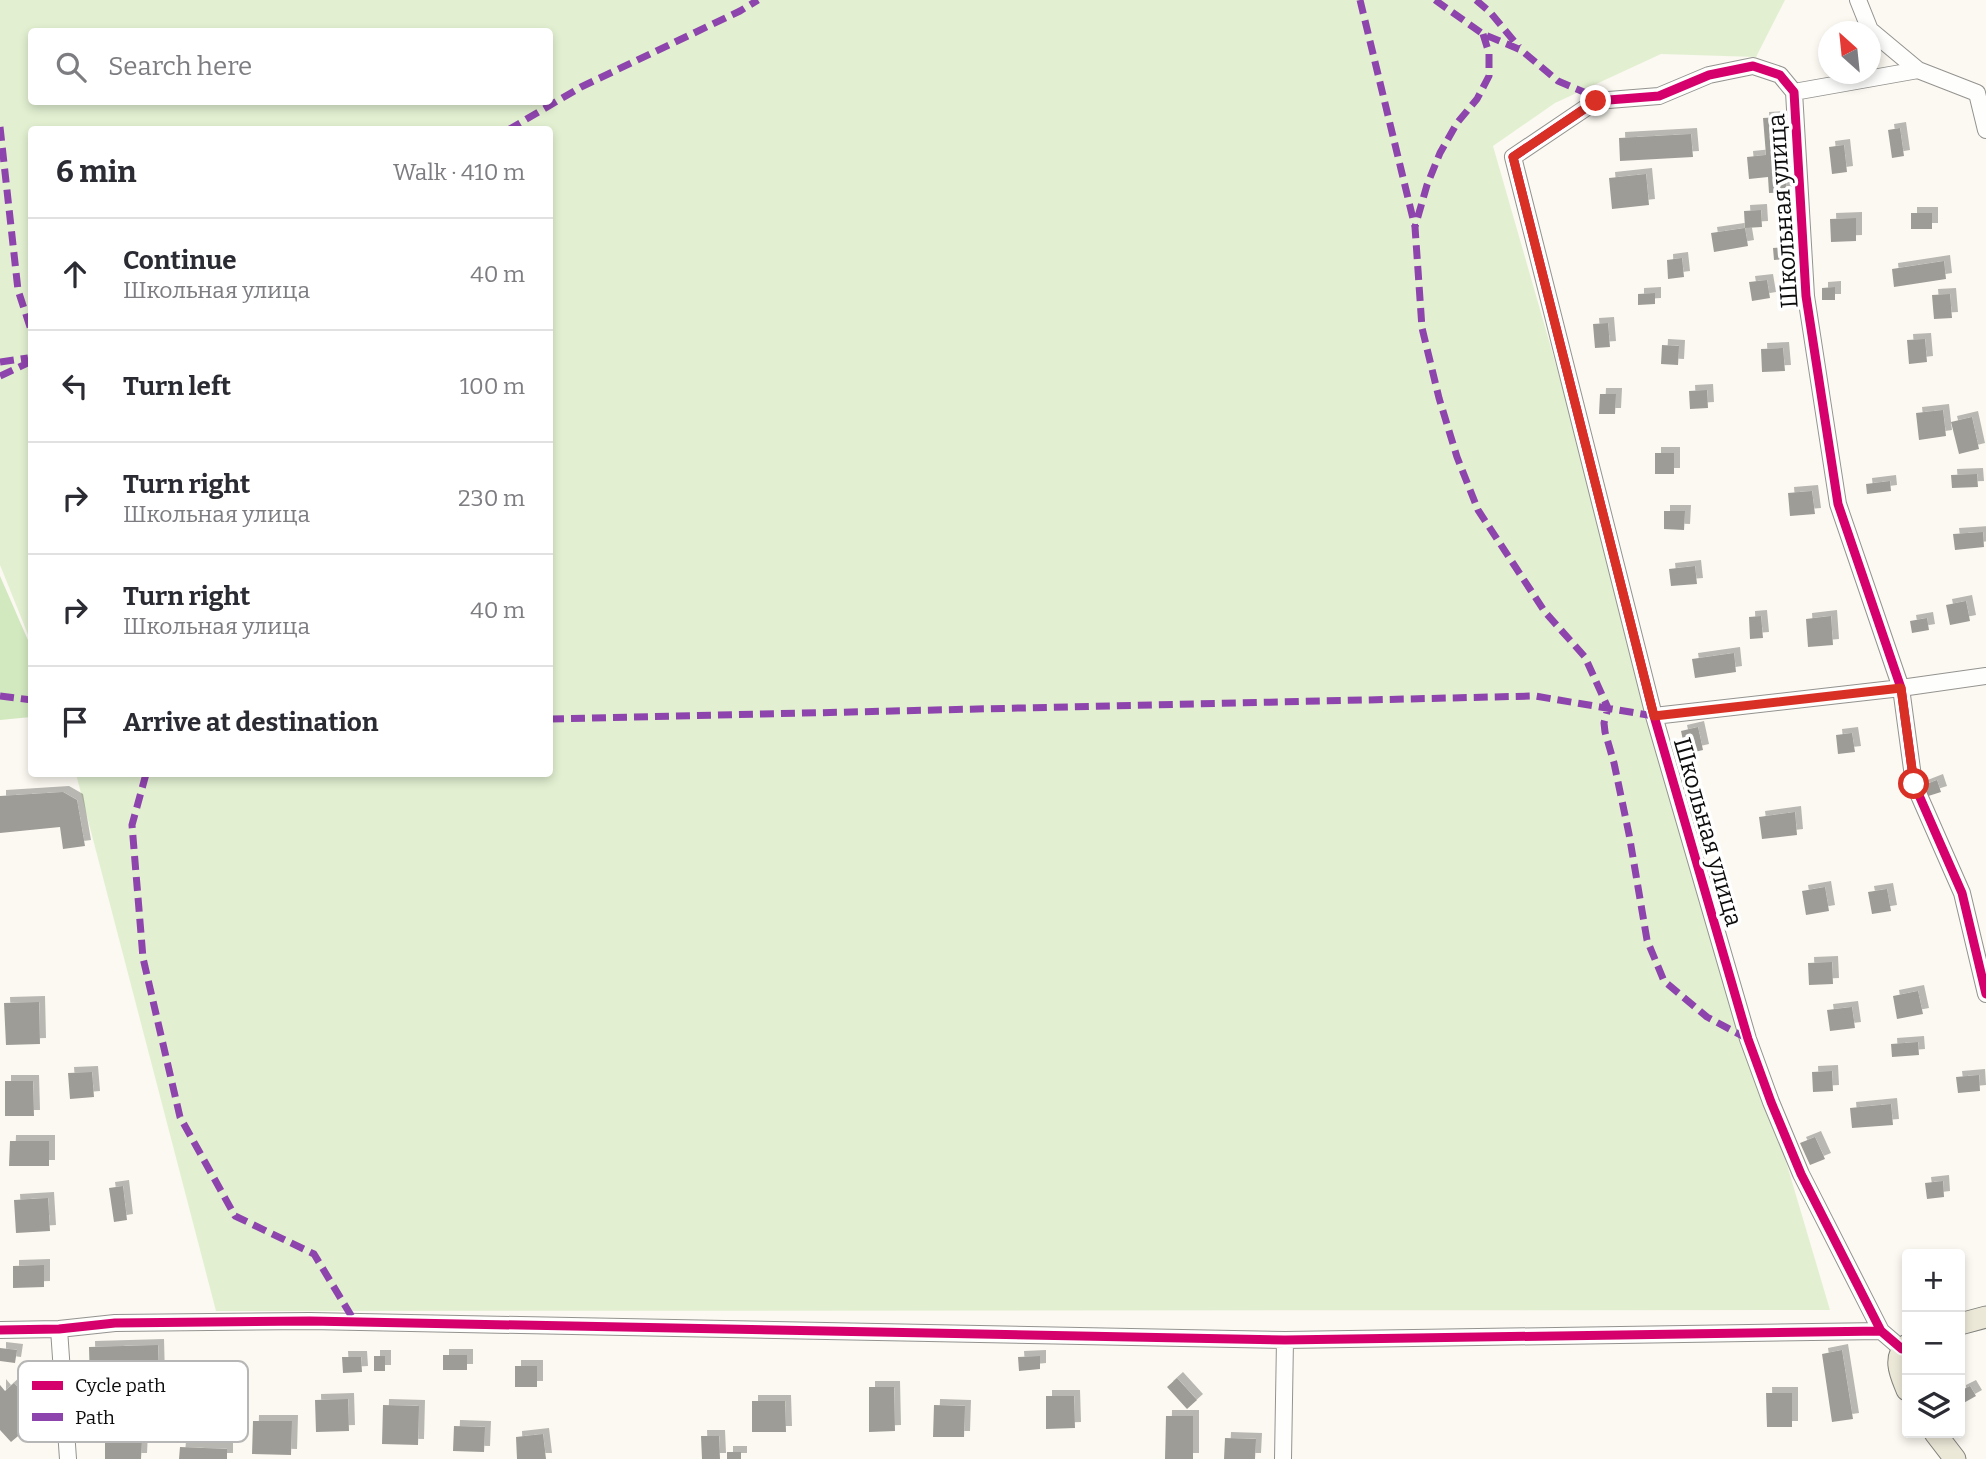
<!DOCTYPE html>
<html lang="en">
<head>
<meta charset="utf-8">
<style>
  body { margin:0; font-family:Bitter,serif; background:#f2f2f3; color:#2b2b33 }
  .controls { position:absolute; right:21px; bottom:21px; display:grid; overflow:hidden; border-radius:7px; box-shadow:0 4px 10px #0003 }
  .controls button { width:63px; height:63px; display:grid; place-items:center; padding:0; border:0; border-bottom:2px solid #e1e1e2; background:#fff; color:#2b2b33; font:35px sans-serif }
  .compass { position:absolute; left:1818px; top:21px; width:63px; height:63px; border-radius:50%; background:#fff; box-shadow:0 4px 10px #0003; rotate:333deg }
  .stop { position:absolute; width:21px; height:21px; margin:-16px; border:5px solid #d93025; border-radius:50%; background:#fff }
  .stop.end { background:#d93025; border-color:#fff; box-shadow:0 2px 7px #0008 }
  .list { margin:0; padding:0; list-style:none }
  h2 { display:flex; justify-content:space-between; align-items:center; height:91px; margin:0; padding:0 28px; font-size:30px }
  h2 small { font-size:23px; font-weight:400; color:#7c7c81 }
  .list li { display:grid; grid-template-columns:46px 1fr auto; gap:21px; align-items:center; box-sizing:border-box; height:112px; padding:0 28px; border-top:2px solid #e1e1e2 }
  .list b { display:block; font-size:26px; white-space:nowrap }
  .list p { margin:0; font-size:23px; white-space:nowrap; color:#7c7c81 }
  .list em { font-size:23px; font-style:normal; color:#7c7c81 }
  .icon { flex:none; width:38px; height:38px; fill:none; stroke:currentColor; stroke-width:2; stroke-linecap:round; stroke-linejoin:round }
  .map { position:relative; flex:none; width:1986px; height:1459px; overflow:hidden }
  .search { position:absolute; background:#fff; box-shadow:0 4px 10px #0003; left:28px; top:28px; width:525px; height:77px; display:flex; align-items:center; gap:18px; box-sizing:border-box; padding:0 24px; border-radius:7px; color:#7c7c81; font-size:26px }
  .panel { position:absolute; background:#fff; box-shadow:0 4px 10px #0003; left:28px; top:126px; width:525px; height:651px; border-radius:7px }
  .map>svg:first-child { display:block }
  .green { fill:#e2f0d1; fill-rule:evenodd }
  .forest { fill:#d2e8bf }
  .building { fill:#9e9c97; filter:url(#shadow) }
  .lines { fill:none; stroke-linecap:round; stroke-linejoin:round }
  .minor-casing { stroke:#949390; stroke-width:18 }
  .major-casing { stroke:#81817d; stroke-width:23 }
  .minor { stroke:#fefefd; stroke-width:16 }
  .major { stroke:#ece8d8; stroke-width:21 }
  .quiet { stroke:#8e44ad; stroke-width:7; stroke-dasharray:14 7; stroke-linecap:butt }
  .cycleway-casing { stroke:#fff; stroke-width:13 }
  .cycleway { stroke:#d6006c; stroke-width:9 }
  .route { stroke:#d93025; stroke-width:9 }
  .labels { text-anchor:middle; stroke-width:7; stroke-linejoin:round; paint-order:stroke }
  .street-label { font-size:24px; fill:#0d0d0d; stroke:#fff }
  .key { fill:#fff; stroke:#b6b6b6; stroke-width:2 }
  .key-label { font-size:19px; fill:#0d0d0d }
</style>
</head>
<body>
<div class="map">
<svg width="1986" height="1459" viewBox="0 0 1986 1459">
  <defs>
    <filter id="shadow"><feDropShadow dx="6" dy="-6" stdDeviation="0" flood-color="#0004"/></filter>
  </defs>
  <rect width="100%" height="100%" fill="#fbf9f1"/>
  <!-- green -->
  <path class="green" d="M0,0H1785L1756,57L1661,54L1555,103L1493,146L1646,678L1654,716L1830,1310L216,1311L76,774H550V130H32L31,642L0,565ZM32,32H550V102H32Z"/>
  <!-- forest -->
  <path class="forest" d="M0,576L31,647V717L0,720Z"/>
  <!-- building -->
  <path class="building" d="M1780,117L1787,192L1769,193L1768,177L1749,179L1747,157L1766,155L1763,118Z
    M1900,128L1904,156L1892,158L1888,130Z
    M1691,134L1693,157L1620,161L1619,138Z
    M1844,145L1847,172L1832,174L1829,147Z
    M1646,174L1649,205L1612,209L1609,178Z
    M1761,210L1762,227L1745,228L1744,211Z
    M1911,213H1932V229H1911Z
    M1856,218V241L1831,242L1830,219Z
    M1745,228L1748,246L1714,252L1711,233Z
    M1785,247L1786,259L1774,260L1773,248Z
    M1682,258L1684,277L1668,279L1667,260Z
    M1944,261L1946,279L1894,287L1892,269Z
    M1767,280L1770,298L1752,301L1749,282Z
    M1835,287V300H1822V288Z
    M1655,293V304L1638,305V294Z
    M1950,294L1952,318L1934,319L1932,295Z
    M1608,323L1610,347L1595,348L1593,324Z
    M1925,339L1927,362L1909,364L1907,340Z
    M1662,345L1679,346L1678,365L1661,364Z
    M1783,348L1785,371L1762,372L1761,349Z
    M1707,390L1708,408L1690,409L1689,391Z
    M1600,394H1616L1615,414H1599Z
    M1943,410L1946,436L1919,440L1916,413Z
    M1972,417L1979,449L1959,454L1951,422Z
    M1655,453H1674V474H1655Z
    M1977,474L1978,487L1952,488L1951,475Z
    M1890,481L1891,491L1867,494L1866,484Z
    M1812,491L1815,514L1790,516L1788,493Z
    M1664,511H1685L1684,530L1664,529Z
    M1983,532L1984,547L1955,550L1953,534Z
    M1695,566L1697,584L1671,586L1669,569Z
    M1966,601L1970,621L1950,625L1946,605Z
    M1761,616L1763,638L1750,639L1749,617Z
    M1831,616L1833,645L1808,647L1806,619Z
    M1927,618L1929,630L1912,633L1910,621Z
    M1734,653L1736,672L1695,678L1692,659Z
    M1698,727L1703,750L1686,754L1681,731Z
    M1852,733L1855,752L1838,754L1836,735Z
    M1937,780L1941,792L1922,798L1919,787Z
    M63,792L77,800L85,846L63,849L60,827L0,833V796Z
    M1795,812L1797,835L1762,839L1759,817Z
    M1825,887L1829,911L1806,915L1802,891Z
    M1887,889L1891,911L1872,914L1868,892Z
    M1832,962L1833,984L1809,985L1808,963Z
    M1918,991L1923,1014L1897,1019L1893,996Z
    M39,1002L40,1044L6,1045L4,1003Z
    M1852,1007L1855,1028L1830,1031L1827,1010Z
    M1918,1042L1919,1055L1892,1057L1891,1044Z
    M1832,1071L1833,1091L1813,1092L1812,1072Z
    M92,1072L94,1097L70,1099L68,1073Z
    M1979,1075L1980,1091L1958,1093L1956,1077Z
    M5,1081H33L34,1116H5Z
    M1891,1104L1893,1125L1852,1128L1850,1108Z
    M1815,1137L1825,1159L1810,1165L1800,1143Z
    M10,1141H49V1166H9Z
    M1943,1181L1944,1197L1927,1199L1925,1183Z
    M123,1186L127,1220L114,1222L109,1188Z
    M48,1198L50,1231L16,1233L14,1200Z
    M44,1265V1287L13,1288V1266Z
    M158,1345L159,1382L90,1383L89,1347Z
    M0,1348L17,1350L15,1363L0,1361Z
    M1842,1350L1853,1419L1832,1422L1822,1354Z
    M443,1355H467V1370H443Z
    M374,1356H385V1371H374Z
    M1040,1356V1369L1019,1371L1018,1357Z
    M342,1357H361L362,1372L343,1373Z
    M515,1366H537V1387H515Z
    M1177,1378L1197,1400L1187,1409L1167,1387Z
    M14,1383L43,1415L11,1442L0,1430V1385L5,1391Z
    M1970,1386L1976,1396L1960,1405V1391Z
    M869,1387H894L895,1431L869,1432Z
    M1766,1393H1792V1427H1767Z
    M1046,1396H1074L1075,1428L1046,1429Z
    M348,1399L349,1431L316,1432L315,1400Z
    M752,1401H785L786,1432H752Z
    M383,1405L419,1406L418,1445L382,1444Z
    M934,1405L965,1406L964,1437H933Z
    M1166,1416H1193V1459H1165Z
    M253,1421H292L291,1455L252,1454Z
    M454,1426L485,1427L484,1452L453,1451Z
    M543,1434L546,1459H517L516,1437Z
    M701,1436H719L720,1459H702Z
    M105,1438L142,1439L141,1459H105Z
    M1225,1438L1256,1439L1255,1459H1224Z
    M180,1447L227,1449V1459H179Z
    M727,1452H741V1459H727Z"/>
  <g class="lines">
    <defs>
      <path id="minor" d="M1858,0L1870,30L1918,70L1977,93
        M1794,92L1918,70
        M1977,93L1986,130
        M1654,716L1901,688L1986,676
        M59,1329L68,1459
        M0,1330L59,1329L115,1323L310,1321L1285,1340L1881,1331
        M1902,1349L1881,1331L1801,1174L1771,1102L1748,1039L1654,716L1513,157L1596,101L1659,96L1709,75L1753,66L1780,75L1794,92L1806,296L1838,504L1901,688L1914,784L1962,893L1986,994
        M1283,1459L1285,1340"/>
      <path id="major" d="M1960,1324L1986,1317
        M1907,1345C1892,1358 1901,1375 1907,1390
        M1935,1433L1955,1459"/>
    </defs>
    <!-- minor casing -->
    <use href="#minor" class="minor-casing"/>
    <!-- major casing -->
    <use href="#major" class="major-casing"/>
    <!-- minor -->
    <use href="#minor" class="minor"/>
    <!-- major -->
    <use href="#major" class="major"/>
    <!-- quiet -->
    <path class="quiet" d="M1360,0L1415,227
      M1435,0L1483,34L1521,50L1558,81L1586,93L1596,101
      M1476,0L1490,12L1519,47
      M1483,34L1489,53V76L1477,99L1457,123L1440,153L1427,185L1415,227L1422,328L1439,398L1457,457L1478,510L1545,612L1585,657L1608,708L1604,723L1605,732L1614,763L1629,834L1647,940L1664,981L1707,1017L1748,1039
      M0,127L18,290L32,333
      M508,130L581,87L740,11L758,0
      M0,362L28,358
      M0,376L32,361
      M0,696L32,700
      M550,719L1535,696L1654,716
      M146,774L132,825L143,958L180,1117L235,1216L314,1254L355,1322"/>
    <defs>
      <path id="cycleway" d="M0,1330L59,1329L115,1323L310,1321L1285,1340L1881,1331
        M1902,1349L1881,1331L1801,1174L1771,1102L1748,1039L1654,716L1513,157L1596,101L1659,96L1709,75L1753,66L1780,75L1794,92L1806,296L1838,504L1901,688L1914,784L1962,893L1986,994"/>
    </defs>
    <!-- cycleway casing -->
    <use href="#cycleway" class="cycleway-casing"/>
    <!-- cycleway -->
    <use href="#cycleway" class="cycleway"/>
  </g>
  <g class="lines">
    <!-- route -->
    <path class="route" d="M1596,101L1513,157L1654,716L1901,688L1914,784"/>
  </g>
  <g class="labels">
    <!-- street labels -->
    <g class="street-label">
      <text transform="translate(1783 211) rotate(-94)" y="8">Школьная улица</text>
      <text transform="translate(1708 832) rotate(74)" y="8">Школьная улица</text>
    </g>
  </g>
  <!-- legend -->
  <rect x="18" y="1361" width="230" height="81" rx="10" class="key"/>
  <rect x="32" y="1381" width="31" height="9" fill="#d6006c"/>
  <rect x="32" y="1413" width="31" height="8" fill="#8e44ad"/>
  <g class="key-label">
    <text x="75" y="1392">Cycle path</text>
    <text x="75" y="1424">Path</text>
  </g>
</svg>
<div class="controls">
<button>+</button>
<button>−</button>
<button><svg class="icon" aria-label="layers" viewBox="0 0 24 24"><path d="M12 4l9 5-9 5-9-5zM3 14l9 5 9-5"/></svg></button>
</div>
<svg class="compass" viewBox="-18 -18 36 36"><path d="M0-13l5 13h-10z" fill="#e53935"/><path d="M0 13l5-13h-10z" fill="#7c7c81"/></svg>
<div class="stop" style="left:1914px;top:784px"></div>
<div class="stop end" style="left:1596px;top:101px"></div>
<div class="search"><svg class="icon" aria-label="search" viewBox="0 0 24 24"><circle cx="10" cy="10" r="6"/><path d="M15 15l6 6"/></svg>Search here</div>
<section class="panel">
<h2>6 min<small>Walk · 410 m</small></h2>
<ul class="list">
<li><svg class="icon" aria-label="ahead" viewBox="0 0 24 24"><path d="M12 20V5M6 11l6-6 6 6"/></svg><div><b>Continue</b><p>Школьная улица</p></div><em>40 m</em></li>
<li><svg class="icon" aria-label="left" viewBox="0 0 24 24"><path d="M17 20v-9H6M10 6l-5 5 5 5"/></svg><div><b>Turn left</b></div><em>100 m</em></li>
<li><svg class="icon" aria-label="right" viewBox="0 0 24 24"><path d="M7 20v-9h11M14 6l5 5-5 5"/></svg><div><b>Turn right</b><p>Школьная улица</p></div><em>230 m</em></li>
<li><svg class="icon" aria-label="right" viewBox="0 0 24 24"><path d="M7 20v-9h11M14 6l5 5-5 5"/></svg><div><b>Turn right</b><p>Школьная улица</p></div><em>40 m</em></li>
<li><svg class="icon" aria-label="arrive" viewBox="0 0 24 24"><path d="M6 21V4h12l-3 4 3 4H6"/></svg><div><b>Arrive at destination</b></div></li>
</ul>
</section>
</div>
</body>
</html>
